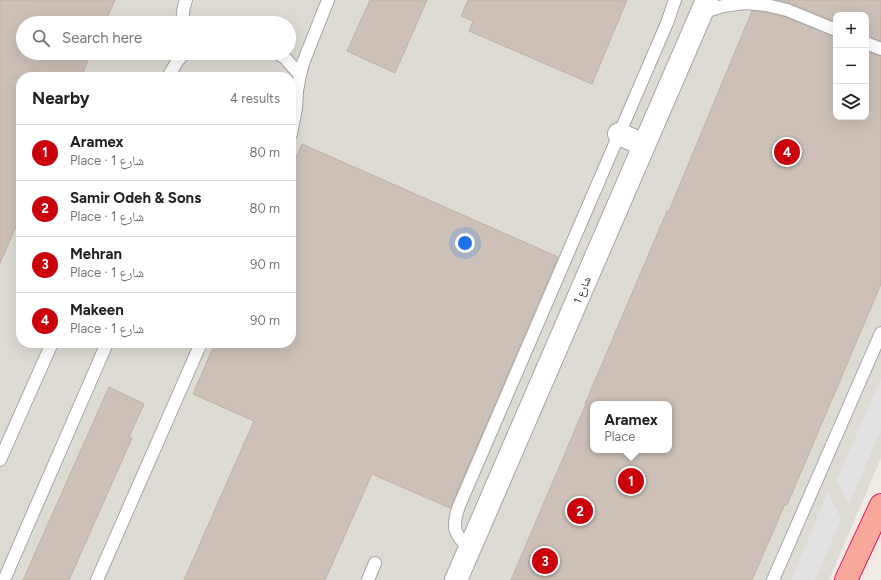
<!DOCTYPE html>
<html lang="en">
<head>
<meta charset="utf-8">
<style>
  body { margin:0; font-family:Figtree,"Noto Naskh Arabic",sans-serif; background:#f6f6f6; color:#222 }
  .controls { position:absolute; right:12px; top:12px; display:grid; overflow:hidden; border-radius:8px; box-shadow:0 4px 16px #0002 }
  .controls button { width:36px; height:36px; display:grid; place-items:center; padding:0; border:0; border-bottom:1px solid #e0e0e0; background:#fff; color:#222; font:20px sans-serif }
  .you { position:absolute; left:465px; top:243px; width:14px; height:14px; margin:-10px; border:3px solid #fff; border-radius:50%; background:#1a73e8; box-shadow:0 0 0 6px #1a73e833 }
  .badge { display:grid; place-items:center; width:26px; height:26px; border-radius:50%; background:#cb000a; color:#fff; font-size:13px; font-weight:700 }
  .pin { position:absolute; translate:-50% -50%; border:2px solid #fff; box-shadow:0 1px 4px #0006 }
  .popup { position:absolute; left:590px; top:401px; width:82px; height:52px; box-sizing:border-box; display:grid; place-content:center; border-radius:8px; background:#fff; filter:drop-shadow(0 1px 3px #0005); font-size:13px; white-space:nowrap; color:#767676 }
  .popup b { font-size:15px; color:#222 }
  .popup::after { content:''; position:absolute; left:50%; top:100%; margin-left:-8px; border:8px solid transparent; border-top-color:#fff }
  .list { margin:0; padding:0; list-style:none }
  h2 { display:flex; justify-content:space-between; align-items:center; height:52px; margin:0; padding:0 16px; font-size:17px }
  h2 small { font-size:13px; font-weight:400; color:#767676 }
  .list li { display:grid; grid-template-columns:26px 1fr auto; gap:12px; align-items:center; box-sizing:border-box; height:56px; padding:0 16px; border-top:1px solid #e0e0e0 }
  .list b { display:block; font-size:15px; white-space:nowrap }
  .list p { margin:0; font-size:13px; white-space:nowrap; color:#767676 }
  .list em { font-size:13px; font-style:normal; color:#767676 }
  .icon { flex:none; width:22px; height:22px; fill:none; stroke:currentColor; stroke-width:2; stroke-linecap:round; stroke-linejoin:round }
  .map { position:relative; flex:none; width:881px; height:580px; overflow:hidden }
  .search { position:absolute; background:#fff; box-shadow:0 4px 16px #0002; left:16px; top:16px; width:280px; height:44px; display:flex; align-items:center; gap:10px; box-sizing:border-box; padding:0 14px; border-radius:22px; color:#767676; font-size:15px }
  .panel { position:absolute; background:#fff; box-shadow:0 4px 16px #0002; left:16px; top:72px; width:280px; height:276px; border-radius:16px }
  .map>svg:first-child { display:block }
  .airport { fill:#dedbd4; fill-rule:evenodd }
  .parking { fill:#e2e2e2 }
  .building { fill:#ccc0b8; stroke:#c3b0a3; fill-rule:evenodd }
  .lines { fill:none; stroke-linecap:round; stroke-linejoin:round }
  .service-casing { stroke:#a5a5a5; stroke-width:14 }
  .minor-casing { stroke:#a5a5a5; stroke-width:24 }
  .trunk-casing { stroke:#eb1367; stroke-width:24 }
  .service { stroke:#fff; stroke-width:12 }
  .minor { stroke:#fff; stroke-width:22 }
  .trunk { stroke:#f7a89a; stroke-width:22 }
  .labels { text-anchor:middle; stroke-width:3; stroke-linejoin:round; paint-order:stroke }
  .street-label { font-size:11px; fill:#1e1e1e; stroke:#fff }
</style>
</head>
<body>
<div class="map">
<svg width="881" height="580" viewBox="0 0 881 580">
  <rect width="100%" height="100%" fill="#f0ebe3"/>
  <!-- airport -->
  <path class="airport" d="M0,0H881V458L829,580H0ZM836,15H866V117H836ZM23,23H289V53H23ZM21,77H291V343H21ZM593,404H669V450H593Z"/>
  <!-- parking -->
  <path class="parking" d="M881,378V430L849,504L837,480Z
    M828,492L841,519L815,580H791Z"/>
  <!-- building -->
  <path class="building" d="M0,0H115L105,23H23V53H91L81,77H21V215L0,263Z
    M370,0H427L395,73L347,51Z
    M468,0H627L592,84L469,31L473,21L461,16Z
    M777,0H881V41L866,36V15H836V22L790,3Z
    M752,11L765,12L785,17L836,37V117H866V51L881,56V284L787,505L785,504L752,580H511L586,404H585L667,211H669ZM593,404H669V450H593Z
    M302,144L558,257L450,508L372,474L325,580H184L254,421L193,394L215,343H291V169Z
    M109,387L144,404L129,437L132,438L69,580H23Z"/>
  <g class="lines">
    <defs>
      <path id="service" d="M701,13L723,6L745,3L766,5L787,10L836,30
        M183,23C182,15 183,8 186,0
        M866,43L881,49
        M277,53L285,58L300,75
        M168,77L178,60L185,53
        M291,134L296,108L297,91L300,75L303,63L328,0
        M0,460L52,343
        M470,548C453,535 452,526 459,506L667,23L675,0
        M4,580L107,343
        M97,580L201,343
        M368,580L375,563
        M773,580L881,333"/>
      <path id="minor" d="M619,134L644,145
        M456,580L707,0"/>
      <path id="trunk" d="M846,580L881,505"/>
    </defs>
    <!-- service casing -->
    <use href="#service" class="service-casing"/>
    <!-- minor casing -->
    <use href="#minor" class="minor-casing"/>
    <!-- trunk casing -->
    <use href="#trunk" class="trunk-casing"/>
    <!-- service -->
    <use href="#service" class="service"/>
    <!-- minor -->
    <use href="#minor" class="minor"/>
    <!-- trunk -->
    <use href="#trunk" class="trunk"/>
  </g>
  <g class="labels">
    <!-- street labels -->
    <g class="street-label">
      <text transform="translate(582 290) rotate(-67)" y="4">شارع 1</text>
    </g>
  </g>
</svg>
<div class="controls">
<button>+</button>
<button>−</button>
<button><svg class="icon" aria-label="layers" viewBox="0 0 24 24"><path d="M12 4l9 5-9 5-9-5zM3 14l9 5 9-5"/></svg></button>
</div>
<div class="you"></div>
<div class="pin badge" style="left:631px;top:481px">1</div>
<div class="popup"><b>Aramex</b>Place</div>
<div class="pin badge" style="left:580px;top:511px">2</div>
<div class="pin badge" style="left:545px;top:561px">3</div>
<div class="pin badge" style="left:787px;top:152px">4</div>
<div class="search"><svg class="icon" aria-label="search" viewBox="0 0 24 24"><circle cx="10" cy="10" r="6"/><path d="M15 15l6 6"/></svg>Search here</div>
<section class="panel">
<h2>Nearby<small>4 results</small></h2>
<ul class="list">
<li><span class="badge">1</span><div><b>Aramex</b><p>Place · شارع 1</p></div><em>80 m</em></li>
<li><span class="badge">2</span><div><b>Samir Odeh &amp; Sons</b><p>Place · شارع 1</p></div><em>80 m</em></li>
<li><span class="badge">3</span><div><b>Mehran</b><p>Place · شارع 1</p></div><em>90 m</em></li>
<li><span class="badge">4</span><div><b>Makeen</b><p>Place · شارع 1</p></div><em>90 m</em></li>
</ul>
</section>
</div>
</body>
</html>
